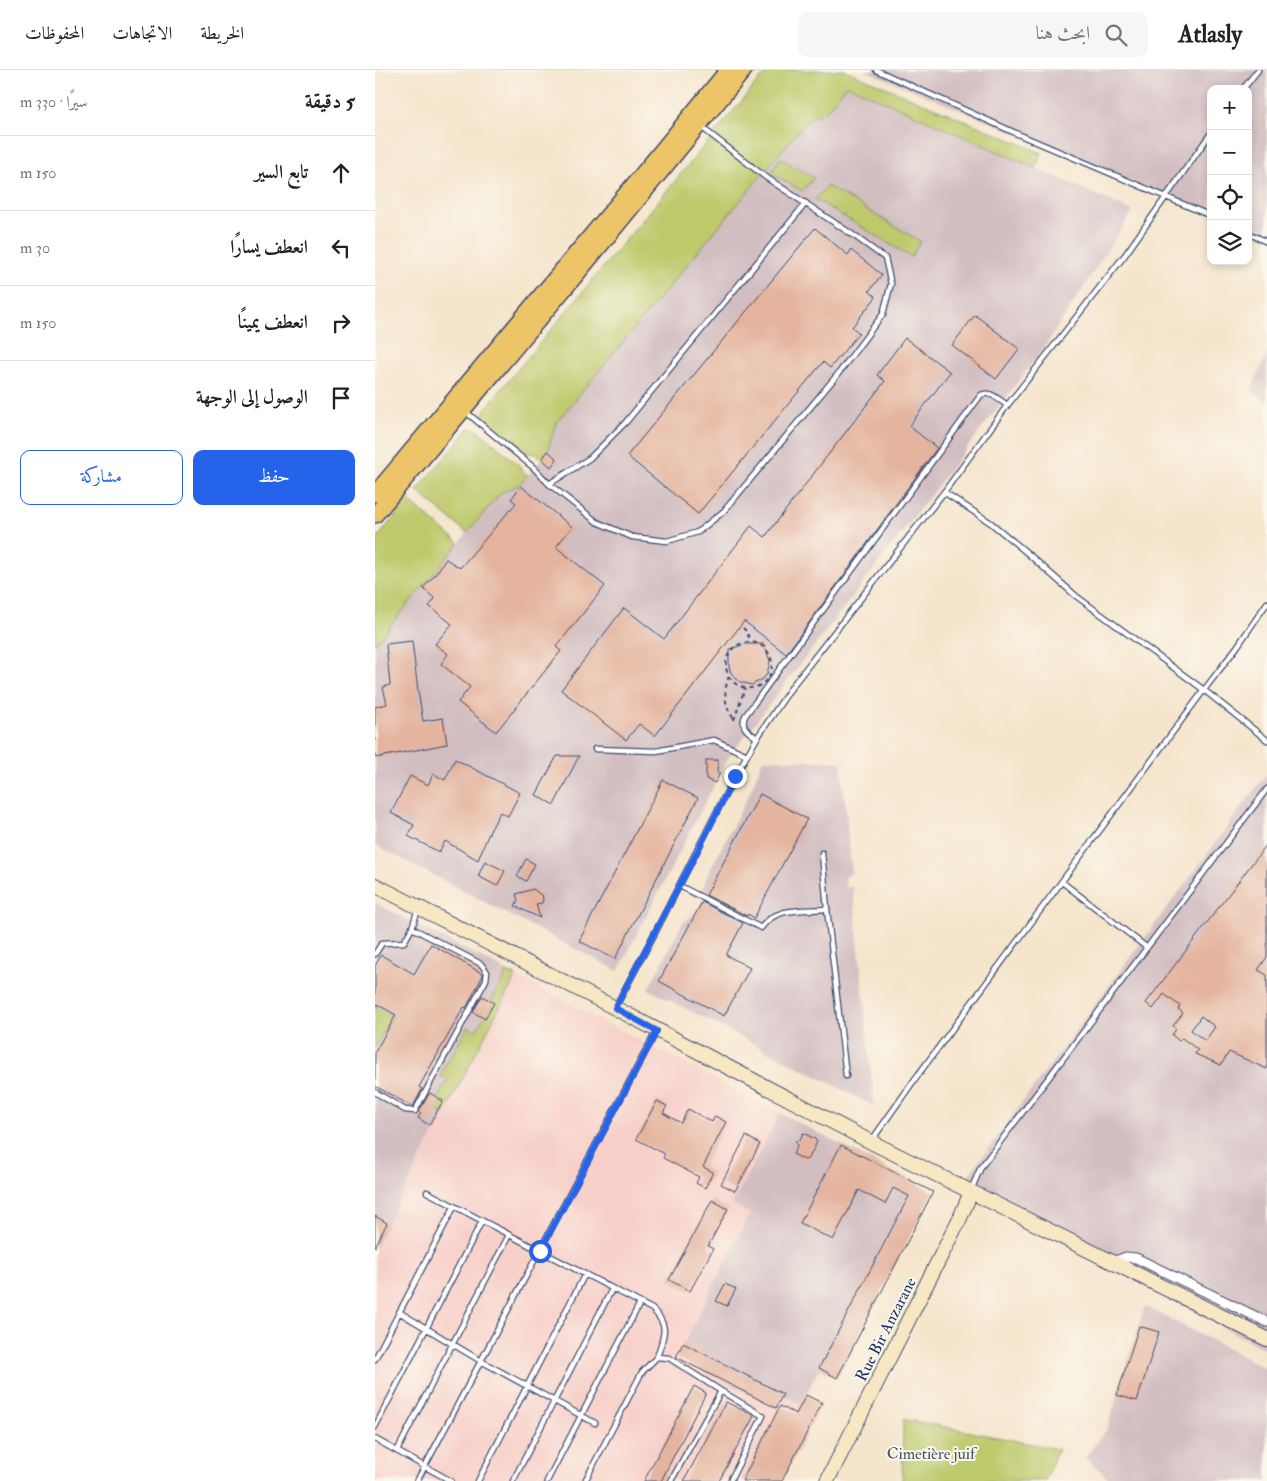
<!DOCTYPE html>
<html lang="ar">
<head>
<meta charset="utf-8">
<style>
  body { margin:0; font-family:"IM FELL Double Pica",Amiri,serif; background:#f6f6f6; color:#222; direction:rtl }
  .controls { position:absolute; right:15px; top:15px; display:grid; overflow:hidden; border-radius:10px; box-shadow:0 2px 8px #0003 }
  .controls button { width:45px; height:45px; display:grid; place-items:center; padding:0; border:0; border-bottom:1px solid #e0e0e0; background:#fff; color:#222; font:25px sans-serif }
  .stop { position:absolute; width:15px; height:15px; margin:-11px; border:4px solid #2563eb; border-radius:50%; background:#fff }
  .stop.end { background:#2563eb; border-color:#fff; box-shadow:0 1px 5px #0008 }
  .list { margin:0; padding:0; list-style:none }
  h2 { display:flex; justify-content:space-between; align-items:center; height:65px; margin:0; padding:0 20px; font-size:21px }
  h2 small { font-size:16px; font-weight:400; color:#767676 }
  .list li { display:grid; grid-template-columns:32px 1fr auto; gap:15px; align-items:center; box-sizing:border-box; height:75px; padding:0 20px; border-top:1px solid #e0e0e0 }
  .list b { display:block; font-size:19px; white-space:nowrap }
  .list em { font-size:16px; font-style:normal; color:#767676 }
  .actions { display:flex; gap:10px; padding:15px 20px }
  .actions a { flex:1; padding:11px 0; border:1px solid #2563eb; border-radius:10px; text-align:center; font-size:18px; color:#2563eb }
  .actions .main { background:#2563eb; color:#fff }
  .icon { flex:none; width:28px; height:28px; fill:none; stroke:currentColor; stroke-width:2; stroke-linecap:round; stroke-linejoin:round }
  .map { position:relative; flex:none; width:892px; height:1411px; overflow:hidden; direction:ltr }
  header { display:flex; align-items:center; gap:30px; box-sizing:border-box; height:70px; padding:0 25px; background:#fff; border-bottom:1px solid #e0e0e0 }
  header strong { font-size:24px }
  nav { display:flex; gap:28px; margin-inline-start:auto; font-size:18px }
  .search { width:350px; height:45px; background:#f6f6f6; display:flex; align-items:center; gap:12px; box-sizing:border-box; padding:0 18px; border-radius:10px; color:#767676; font-size:19px }
  main { display:flex }
  aside { flex:1; background:#fff }
  .map>svg:first-child { display:block }
  .built { fill:#f7d0c9 }
  .industrial { fill:#d2bec1 }
  .green { fill:#bdc96b; stroke:#6c7c64 }
  .building { fill:#e4b49f; fill-rule:evenodd }
  .lines { fill:none; stroke-linecap:round; stroke-linejoin:round }
  .lane-casing { stroke:#3c4a6e; stroke-width:7 }
  .street-casing { stroke:#3c4a6e; stroke-width:11 }
  .secondary-casing { stroke:#3c4a6e; stroke-width:16 }
  .primary-casing { stroke:#3c4a6e; stroke-width:18 }
  .path { stroke:#3c4a6e; stroke-width:2; stroke-dasharray:4 4; stroke-linecap:butt }
  .lane { stroke:#fff; stroke-width:4.5 }
  .street { stroke:#fff; stroke-width:9 }
  .secondary { stroke:#f8e7c3; stroke-width:14 }
  .primary { stroke:#eec469; stroke-width:15 }
  .route { stroke:#2563eb; stroke-width:6 }
  .labels { text-anchor:middle; stroke-width:4; stroke-linejoin:round; paint-order:stroke }
  .street-label { font-size:16px; fill:#1b2f5e; stroke:#fbf7ec }
  .park-label { font-size:16px; fill:#445661; stroke:#fbf7ec }
</style>
</head>
<body>
<header>
<strong>Atlasly</strong>
<div class="search"><svg class="icon" aria-label="search" viewBox="0 0 24 24"><circle cx="10" cy="10" r="6"/><path d="M15 15l6 6"/></svg>ابحث هنا</div>
<nav><a>الخريطة</a><a>الاتجاهات</a><a>المحفوظات</a></nav>
</header>
<main>
<div class="map">
<svg width="892" height="1411" viewBox="0 0 892 1411">
  <rect width="100%" height="100%" fill="#fbf7ec"/>
  <filter id="ink" filterUnits="userSpaceOnUse"><feTurbulence type="fractalNoise" baseFrequency=".02" numOctaves="2"/><feDisplacementMap in="SourceGraphic" scale="10" xChannelSelector="R" yChannelSelector="G"/><feConvolveMatrix kernelMatrix="1 2 1 2 8 2 1 2 1" color-interpolation-filters="sRGB"/></filter>
  <filter id="wash" filterUnits="userSpaceOnUse"><feTurbulence type="fractalNoise" baseFrequency=".0096" numOctaves="4" result="noise"/><feDisplacementMap in="SourceGraphic" scale="20" xChannelSelector="R" yChannelSelector="G"/><feGaussianBlur stdDeviation="1.12" result="paint"/><feColorMatrix in="noise" values="0 0 0 0 0 0 0 0 0 0 0 0 0 0 0 0 0 1.4 0 .05"/><feComposite in="paint" operator="in"/></filter>
  <g filter="url(#wash)">
    <rect width="100%" height="100%" fill="#f5e5cc"/>
    <!-- built -->
    <path class="built" d="M141,906L405,1043L358,1134L376,1143L309,1272L426,1334L386,1411H0V1177Z"/>
    <!-- industrial -->
    <path class="industrial" d="M489,0H892V169L873,160V19H836V144Z
      M472,15L758,141L669,278L353,688L243,901L0,775V574L126,423L146,414L173,381L181,353L433,49L451,41Z
      M892,284V332L876,320Z
      M388,689L466,692L477,803L470,807L471,817H478L499,1036L273,919L307,854L322,841L332,823L328,820L331,808L375,722Z
      M892,703V1280L584,1118Z
      M0,833L141,906L0,1177Z
      M405,1043L540,1113L426,1334L309,1273L375,1144L357,1134Z
      M770,1236L892,1299V1411H736L710,1387L732,1359Z"/>
    <!-- green -->
    <path class="green" d="M402,0H470L667,83L660,98L472,15L451,41L433,49L181,353L173,381L167,389L161,384L152,383L110,348L108,345L110,339L385,9L393,3Z
      M405,88L439,108L427,121L396,103Z
      M452,116L545,171L536,187L440,129Z
      M94,358L101,359L143,394L147,401L153,405L145,414L126,423L92,463L42,421Z
      M33,430L84,473L0,574V471Z
      M132,902L141,906L69,1044L62,1041L68,1031L63,1027L73,1010L65,1005L93,956L101,961L108,948L110,949L119,933L116,932Z
      M0,936L18,946L0,977Z
      M528,1349L683,1379L670,1411H527Z"/>
    <g id="blocks">
      <!-- building -->
      <path class="building" d="M440,158L473,185L476,180L507,205L494,221L501,227L477,257L484,263L455,298L448,292L323,444L252,386Z
        M600,245L644,279L621,309L577,275Z
        M530,268L575,302L534,356L562,378L411,584L369,551L280,666L264,654L251,670L186,620L249,538L289,569L376,456L390,467L510,311L502,305Z
        M173,381L182,389L176,397L167,389Z
        M146,416L197,457L181,477L230,516L181,577L186,581L121,662L83,632L95,617L66,594L73,584L60,574L77,554L54,536L60,529L48,518L60,505L71,489L85,498L141,433L136,429Z
        M37,571L43,621L48,651L68,648L72,674L0,688V637L12,634L8,617L15,615L11,574Z
        M371,574H389L395,591L392,604L388,609L377,615L365,612L356,603L354,597V579Z
        M182,686H204L179,735L161,725Z
        M80,689L145,723L133,746L125,742L114,763L103,790L70,771L64,782L33,766L39,755L16,743L35,706L53,715L58,704L70,710Z
        M331,690H343L342,702L345,703L340,713L331,709Z
        M288,710L323,728L240,889L204,871Z
        M385,724L432,749L379,848L373,844L372,846L331,825Z
        M892,774V887L883,900L892,905V999L854,982L846,995L820,984L823,980L807,968L804,971L797,965L801,959L798,956L808,943L803,939L805,936L789,924L778,939L771,933ZM826,946L840,957L830,971L816,960Z
        M151,789L160,794L151,811L142,806Z
        M110,791L130,801L122,816L103,806Z
        M158,819L167,826L168,829L167,833L161,834L165,848L140,836L143,830L141,824Z
        M327,832L368,853L351,885L375,898L349,946L284,911Z
        M56,874L108,904V905L91,938L89,937L44,1017L47,1019L38,1037L36,1036L0,1016V982L21,945L0,933V896L6,885L39,904Z
        M107,926L119,933L110,949L98,942Z
        M55,1023L68,1031L54,1055L43,1048L46,1043L44,1041Z
        M282,1031L292,1036L288,1043L306,1053L313,1039L337,1052L340,1046L351,1052L328,1097L338,1102L330,1118L321,1113L324,1107L288,1088L290,1084L261,1069Z
        M428,1063L440,1069L442,1072L434,1088L430,1090L418,1084L422,1076L420,1071L425,1070Z
        M371,1066L385,1074L360,1121L346,1114Z
        M466,1075L558,1122L462,1308L444,1298L534,1126L518,1118L510,1134L484,1120L458,1170L425,1153Z
        M337,1130L353,1139L333,1176L338,1179L315,1221L294,1210Z
        M0,1146L12,1153L0,1177Z
        M350,1214L361,1219L352,1236L341,1231Z
        M764,1256L784,1262L762,1331L742,1325Z
        M308,1273L408,1324L401,1338L301,1287Z
        M319,1316L331,1323L286,1411H269Z
        M431,1325L447,1333L407,1411H367L405,1336L421,1344Z
        M351,1332L379,1346L344,1411H309Z"/>
    </g>
  </g>
  <g filter="url(#ink)">
    <use href="#blocks" fill-opacity="0" stroke="#3c4a6e" stroke-width="1"/>
    <g class="lines">
      <defs>
        <path id="lane" d="M501,0L645,65L836,146
          M868,19L883,0
          M873,163L892,172
          M91,342L159,398L174,414L222,452L257,467L292,471L323,462L349,441L463,304L508,244L516,214L510,188L478,165L389,106L325,56
          M174,414L215,388L251,352L431,133
          M569,422L616,453L651,482L701,526L829,620L892,670
          M382,668C374,662 365,658 370,646L606,325C615,320 624,330 632,335
          M220,679L281,681L339,670L372,685
          M447,783L452,839L471,1006
          M687,812L771,877
          M305,816L386,858C401,836 428,841 452,839
          M0,884L7,873L29,872L37,858L43,839
          M241,936L283,857L360,706L382,668L418,615L569,422L631,337L750,185L836,63
          M0,1022L30,1040L40,1041L111,910L112,902L106,894L37,858
          M497,1070L540,1009L829,620L862,577L892,533
          M596,1120L606,1097L892,719
          M52,1122L277,1239C295,1256 289,1265 282,1287
          M24,1242L106,1291L220,1353
          M0,1289L79,1137
          M0,1357L107,1151
          M0,1369L76,1411
          M22,1381L134,1165
          M42,1411L281,962
          M103,1411L210,1204
          M138,1411L237,1219
          M172,1411L265,1233
          M210,1411L267,1302L282,1287L294,1288L346,1321
          M296,1411L346,1321L388,1346L355,1411"/>
        <path id="street" d="M738,1192L751,1187L761,1188L892,1252"/>
        <path id="secondary" d="M0,815L240,938L496,1072L892,1269
          M452,1411L585,1148L596,1122"/>
        <path id="primary" d="M0,424L265,107L353,0
          M0,445L206,199L369,0"/>
      </defs>
      <!-- lane casing -->
      <use href="#lane" class="lane-casing"/>
      <!-- street casing -->
      <use href="#street" class="street-casing"/>
      <!-- secondary casing -->
      <use href="#secondary" class="secondary-casing"/>
      <!-- primary casing -->
      <use href="#primary" class="primary-casing"/>
      <!-- path -->
      <path class="path" d="M368,558L372,562L375,571
        M351 595a23 23 0 1 1 46 0a23 23 0 1 1-46 0Z
        M354,606C348,622 349,637 360,650
        M359,650L370,618"/>
      <!-- lane -->
      <use href="#lane" class="lane"/>
      <!-- street -->
      <use href="#street" class="street"/>
      <!-- secondary -->
      <use href="#secondary" class="secondary"/>
      <!-- primary -->
      <use href="#primary" class="primary"/>
    </g>
  </g>
  <g class="lines" filter="url(#ink)">
    <!-- route -->
    <path class="route" d="M165,1181L282,961L240,938L322,782L360,706"/>
  </g>
  <g class="labels">
    <!-- street labels -->
    <g class="street-label">
      <text transform="translate(510 1259) rotate(-63)" y="6">Rue Bir Anzarane</text>
    </g>
    <!-- park labels -->
    <g class="park-label">
      <text x="556" y="1389">Cimetière juif</text>
    </g>
  </g>
</svg>
<div class="controls">
<button>+</button>
<button>−</button>
<button><svg class="icon" aria-label="locate" viewBox="0 0 24 24"><circle cx="12" cy="12" r="6"/><path d="M12 2v4M12 18v4M2 12h4M18 12h4"/></svg></button>
<button><svg class="icon" aria-label="layers" viewBox="0 0 24 24"><path d="M12 4l9 5-9 5-9-5zM3 14l9 5 9-5"/></svg></button>
</div>
<div class="stop" style="left:165px;top:1181px"></div>
<div class="stop end" style="left:360px;top:706px"></div>
</div>
<aside>
<h2>5 دقيقة<small>سيرًا · 330 m</small></h2>
<ul class="list">
<li><svg class="icon" aria-label="ahead" viewBox="0 0 24 24"><path d="M12 20V5M6 11l6-6 6 6"/></svg><div><b>تابع السير</b></div><em>150 m</em></li>
<li><svg class="icon" aria-label="left" viewBox="0 0 24 24"><path d="M17 20v-9H6M10 6l-5 5 5 5"/></svg><div><b>انعطف يسارًا</b></div><em>30 m</em></li>
<li><svg class="icon" aria-label="right" viewBox="0 0 24 24"><path d="M7 20v-9h11M14 6l5 5-5 5"/></svg><div><b>انعطف يمينًا</b></div><em>150 m</em></li>
<li><svg class="icon" aria-label="arrive" viewBox="0 0 24 24"><path d="M6 21V4h12l-3 4 3 4H6"/></svg><div><b>الوصول إلى الوجهة</b></div></li>
</ul>
<div class="actions"><a class="main">حفظ</a><a>مشاركة</a></div>
</aside>
</main>
</body>
</html>
